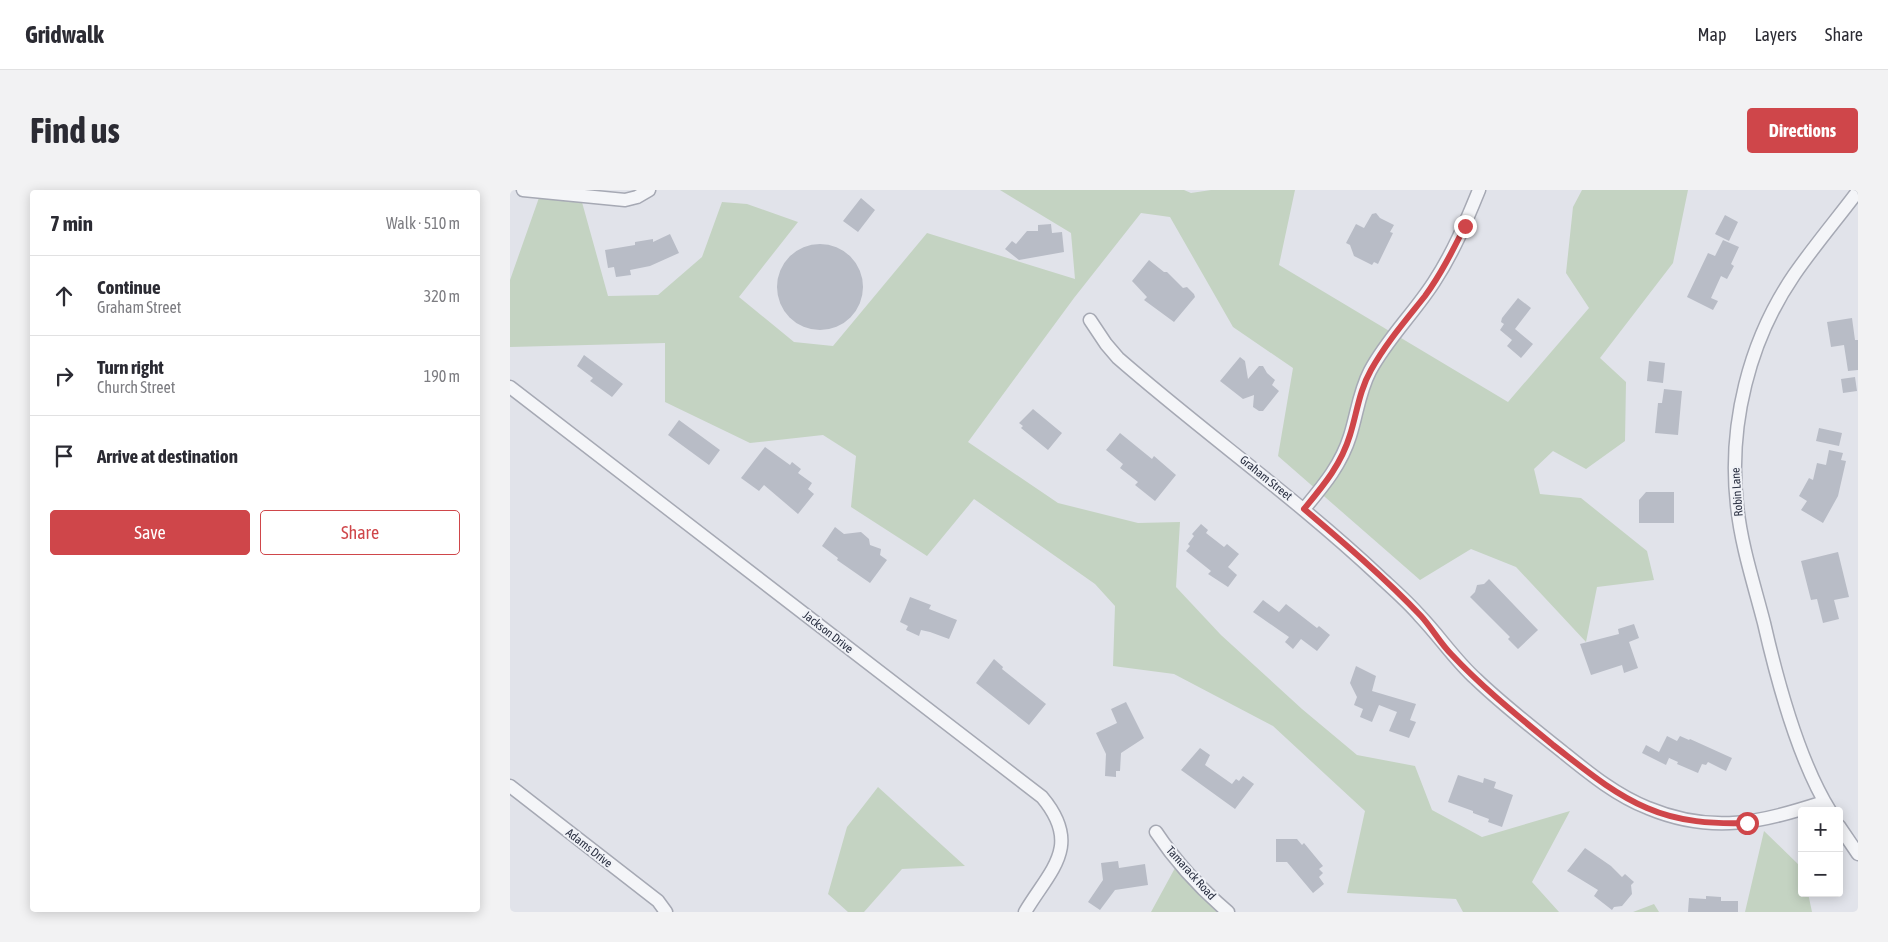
<!DOCTYPE html>
<html lang="en">
<head>
<meta charset="utf-8">
<style>
  body { margin:0; font-family:"Asap Condensed",sans-serif; background:#f2f2f3; color:#2b2b33 }
  .controls { position:absolute; right:15px; bottom:15px; display:grid; overflow:hidden; border-radius:5px; box-shadow:0 2px 12px #0003 }
  .controls button { width:45px; height:45px; display:grid; place-items:center; padding:0; border:0; border-bottom:1px solid #e1e1e2; background:#fff; color:#2b2b33; font:25px sans-serif }
  .stop { position:absolute; width:15px; height:15px; margin:-11px; border:4px solid #cf464a; border-radius:50%; background:#fff }
  .stop.end { background:#cf464a; border-color:#fff; box-shadow:0 1px 5px #0008 }
  .list { margin:0; padding:0; list-style:none }
  h2 { display:flex; justify-content:space-between; align-items:center; height:65px; margin:0; padding:0 20px; font-size:21px }
  h2 small { font-size:16px; font-weight:400; color:#7c7c81 }
  .list li { display:grid; grid-template-columns:32px 1fr auto; gap:15px; align-items:center; box-sizing:border-box; height:80px; padding:0 20px; border-top:1px solid #e1e1e2 }
  .list b { display:block; font-size:19px; white-space:nowrap }
  .list p { margin:0; font-size:16px; white-space:nowrap; color:#7c7c81 }
  .list em { font-size:16px; font-style:normal; color:#7c7c81 }
  .actions { display:flex; gap:10px; padding:15px 20px }
  .actions a { flex:1; padding:11px 0; border:1px solid #cf464a; border-radius:5px; text-align:center; font-size:18px; color:#cf464a }
  .actions .main { background:#cf464a; color:#fff }
  .icon { flex:none; width:28px; height:28px; fill:none; stroke:currentColor; stroke-width:2; stroke-linecap:round; stroke-linejoin:round }
  .map { position:relative; flex:none; width:1348px; height:722px; overflow:hidden; border-radius:5px }
  header { display:flex; align-items:center; gap:30px; box-sizing:border-box; height:70px; padding:0 25px; background:#fff; border-bottom:1px solid #e1e1e2 }
  header strong { font-size:24px }
  nav { display:flex; gap:28px; margin-inline-start:auto; font-size:18px }
  .intro { display:flex; align-items:center; justify-content:space-between; box-sizing:border-box; height:120px; padding:0 30px }
  h1 { margin:0; font-size:35px }
  .button { padding:12px 22px; border-radius:5px; background:#cf464a; color:#fff; font-size:18px; font-weight:700 }
  main { display:flex; gap:30px; padding:0 30px }
  aside { flex:1; background:#fff; border-radius:5px; box-shadow:0 2px 12px #0003 }
  .map>svg:first-child { display:block }
  .green { fill:#c4d3c2 }
  .building { fill:#b8bcc6 }
  .lines { fill:none; stroke-linecap:round; stroke-linejoin:round }
  .minor-casing { stroke:#a6a9b4; stroke-width:15 }
  .minor { stroke:#f4f5f8; stroke-width:12 }
  .route { stroke:#cf464a; stroke-width:6 }
  .labels { text-anchor:middle; stroke-width:4; stroke-linejoin:round; paint-order:stroke }
  .street-label { font-size:12px; fill:#292f41; stroke:#f0f2f7 }
</style>
</head>
<body>
<header>
<strong>Gridwalk</strong>
<nav><a>Map</a><a>Layers</a><a>Share</a></nav>
</header>
<div class="intro"><h1>Find us</h1><a class="button">Directions</a></div>
<main>
<aside>
<h2>7 min<small>Walk · 510 m</small></h2>
<ul class="list">
<li><svg class="icon" aria-label="ahead" viewBox="0 0 24 24"><path d="M12 20V5M6 11l6-6 6 6"/></svg><div><b>Continue</b><p>Graham Street</p></div><em>320 m</em></li>
<li><svg class="icon" aria-label="right" viewBox="0 0 24 24"><path d="M7 20v-9h11M14 6l5 5-5 5"/></svg><div><b>Turn right</b><p>Church Street</p></div><em>190 m</em></li>
<li><svg class="icon" aria-label="arrive" viewBox="0 0 24 24"><path d="M6 21V4h12l-3 4 3 4H6"/></svg><div><b>Arrive at destination</b></div></li>
</ul>
<div class="actions"><a class="main">Save</a><a>Share</a></div>
</aside>
<div class="map">
<svg width="1348" height="722" viewBox="0 0 1348 722">
  <rect width="100%" height="100%" fill="#e1e3ea"/>
  <!-- green -->
  <path class="green" d="M490,0H674L681,3L701,0H785L769,75L998,212L1079,118L1056,83L1063,17L1072,0H1178L1163,73L1090,168L1116,192L1115,251L1076,279L1043,261L1024,279L1030,304L1071,308L1137,361L1144,390L1087,397L1076,452L1006,377L961,359L910,390L768,266L783,178L723,137L660,27L631,23L564,108L458,252L548,313L628,333L670,332L666,397L711,445L792,519L847,565L905,576L922,620L972,647L1060,621L1022,692L1049,722H953L946,709L837,703L855,621L763,536L664,484L603,476L605,416L585,394L464,309L417,366L341,317L346,266L313,245L240,253L155,212V153L0,157V90L31,2L70,5L98,106L148,105L192,67L212,12L237,14L288,32L229,107L284,152L323,156L417,43L565,89L561,43Z
    M368,597L455,676L392,679L354,722H338L318,704L337,637Z
    M1254,641L1291,677L1292,703H1298L1302,722H1235Z
    M665,678L707,722H641Z
    M1144,714L1149,722H1123Z"/>
  <!-- building -->
  <path class="building" d="M351,8L365,20L348,42L333,31Z
    M866,23L870,28L884,35L880,42L883,43L868,74L864,72L862,75L844,66L840,55L836,53L846,34L854,38L862,24Z
    M1215,25L1228,32L1219,51L1205,44Z
    M541,34L542,43L552,42L554,62L509,70L495,59L502,51L506,54L517,41H528V35Z
    M160,44L169,63L140,76L120,80L121,85L106,87L104,77L98,78L95,60L125,55V52L143,49V52Z
    M1213,50L1229,57L1221,74L1224,76L1217,89L1211,86L1201,108L1208,111L1203,120L1177,107L1198,63L1205,66Z
    M267 97a43 43 0 1 1 86 0a43 43 0 1 1-86 0Z
    M639,70L654,82H657L673,98L677,97L684,104L685,107L664,132L634,110L637,107L622,91Z
    M1008,108L1021,118L1005,139L1023,154L1011,168L997,156L1002,150L990,140L994,134L991,132L992,128Z
    M1342,128L1345,150H1348V180L1338,181L1334,155L1321,157L1317,132Z
    M74,165L113,194L102,207L80,191L83,188L67,176Z
    M730,167L735,171L738,189L749,176H753L757,183L765,190L762,195L769,201L753,221H749L743,217L744,205L733,209L710,191Z
    M1139,171L1155,173L1153,193L1137,191Z
    M1345,187L1347,201L1333,203L1331,189Z
    M1154,199L1172,201L1168,245L1145,243L1148,213H1152Z
    M523,219L552,243L538,260L511,238L513,236L509,233Z
    M169,230L210,260L199,275L158,245Z
    M1309,238L1332,243L1329,256L1306,251Z
    M610,243L642,269L644,266L666,285L645,311L625,295L628,292L610,278L613,274L596,260Z
    M255,257L280,275L282,272L291,279L288,283L302,293L298,299L304,304L288,324L254,295L249,301L231,288Z
    M1319,260L1333,263L1331,270L1336,271L1328,306L1313,333L1291,320L1297,311L1289,306L1299,288L1303,290L1307,273L1316,275Z
    M1136,302H1164V333H1129V310Z
    M691,334L698,340L696,343L714,357L717,354L729,364L718,377L727,385L718,397L698,384L701,381L676,361L680,356L678,354L684,346L682,344Z
    M325,337L334,344L351,342L359,349L360,355L371,359L370,365L377,370L360,393L327,370L328,368L312,356Z
    M1328,362L1339,407L1324,410L1329,429L1313,433L1307,409L1301,410L1291,371Z
    M979,389L1028,440L1008,459L998,449L1000,447L960,407L965,402L967,395L974,394Z
    M400,407L421,415L419,419L447,430L439,449L420,442L411,440L409,446L396,440L398,436L390,432Z
    M753,410L769,422L776,414L807,438L809,436L820,445L807,461L791,449L783,459L775,452L779,447L743,422Z
    M1124,434L1129,448L1119,452L1128,478L1114,483L1112,475L1081,485L1070,454L1109,444L1108,439Z
    M484,469L493,477L492,479L536,514L519,535L466,493Z
    M846,476L866,486L862,501L906,514L900,530L906,532L899,548L879,541L887,522L869,515L862,532L850,527L853,519L844,515L847,507L840,493Z
    M616,512L634,548L611,563L610,581H606V587L595,586L596,564L586,543L607,533L601,519Z
    M1157,546L1167,551L1170,546L1179,550L1180,549L1222,568L1216,581L1198,572L1196,575L1192,574L1188,583L1167,574L1168,572L1157,567L1159,568L1156,575L1132,563L1136,555L1149,562Z
    M690,558L700,565L695,575L722,594L726,589L729,591L733,586L744,594L725,619L671,580Z
    M948,585L973,593L974,588L986,592L984,598L1003,605L992,637L978,632L979,629L963,623V621L938,612Z
    M766,649H787L792,655L794,653L813,676L809,679L813,683L809,687L814,694L803,703L777,672H766Z
    M1075,658L1101,676L1112,687L1115,684L1124,692L1121,695L1122,704L1112,716L1104,717L1102,720L1084,706L1088,700L1057,681Z
    M608,671L609,678L635,674L638,695L605,700L590,720L578,712L593,690L591,673Z
    M1196,706L1211,707V711H1228V722H1178L1179,708L1196,709Z"/>
  <g class="lines">
    <defs>
      <path id="minor" d="M13,0L115,10L127,7L139,0
        M580,130L596,154L608,168C694,243 786,308 869,386C883,399 898,412 910,426C930,447 945,470 966,489C993,515 1024,539 1054,563C1080,584 1107,606 1138,618C1203,645 1252,632 1314,612
        M0,197L532,607C573,656 540,680 515,722
        M794,319C813,296 831,275 840,246C847,224 849,202 860,181C877,149 904,123 924,92C943,63 956,32 969,0
        M0,596L148,711L156,722
        M1320,621C1289,571 1267,490 1254,433C1244,394 1231,355 1227,315C1218,235 1239,151 1284,85C1304,56 1327,29 1348,1
        M1329,636L1348,664
        M646,642C666,672 691,699 718,722"/>
    </defs>
    <!-- minor casing -->
    <use href="#minor" class="minor-casing"/>
    <!-- minor -->
    <use href="#minor" class="minor"/>
  </g>
  <g class="lines">
    <!-- route -->
    <path class="route" d="M955,36C943,60 931,84 915,106C896,130 876,153 861,180C849,201 847,223 840,245C831,275 813,296 794,319C834,353 875,388 911,426C922,438 930,453 942,465C973,498 1008,526 1043,555C1073,578 1102,603 1137,618C1169,632 1203,634 1237,633"/>
  </g>
  <g class="labels">
    <!-- street labels -->
    <g class="street-label">
      <text transform="translate(756 288) rotate(39)" y="4">Graham Street</text>
      <text transform="translate(1227 302) rotate(-94)" y="4">Robin Lane</text>
      <text transform="translate(318 442) rotate(38)" y="4">Jackson Drive</text>
      <text transform="translate(79 658) rotate(38)" y="4">Adams Drive</text>
      <text transform="translate(681 683) rotate(48)" y="4">Tamarack Road</text>
    </g>
  </g>
</svg>
<div class="controls">
<button>+</button>
<button>−</button>
</div>
<div class="stop" style="left:1237px;top:633px"></div>
<div class="stop end" style="left:955px;top:36px"></div>
</div>
</main>
</body>
</html>
